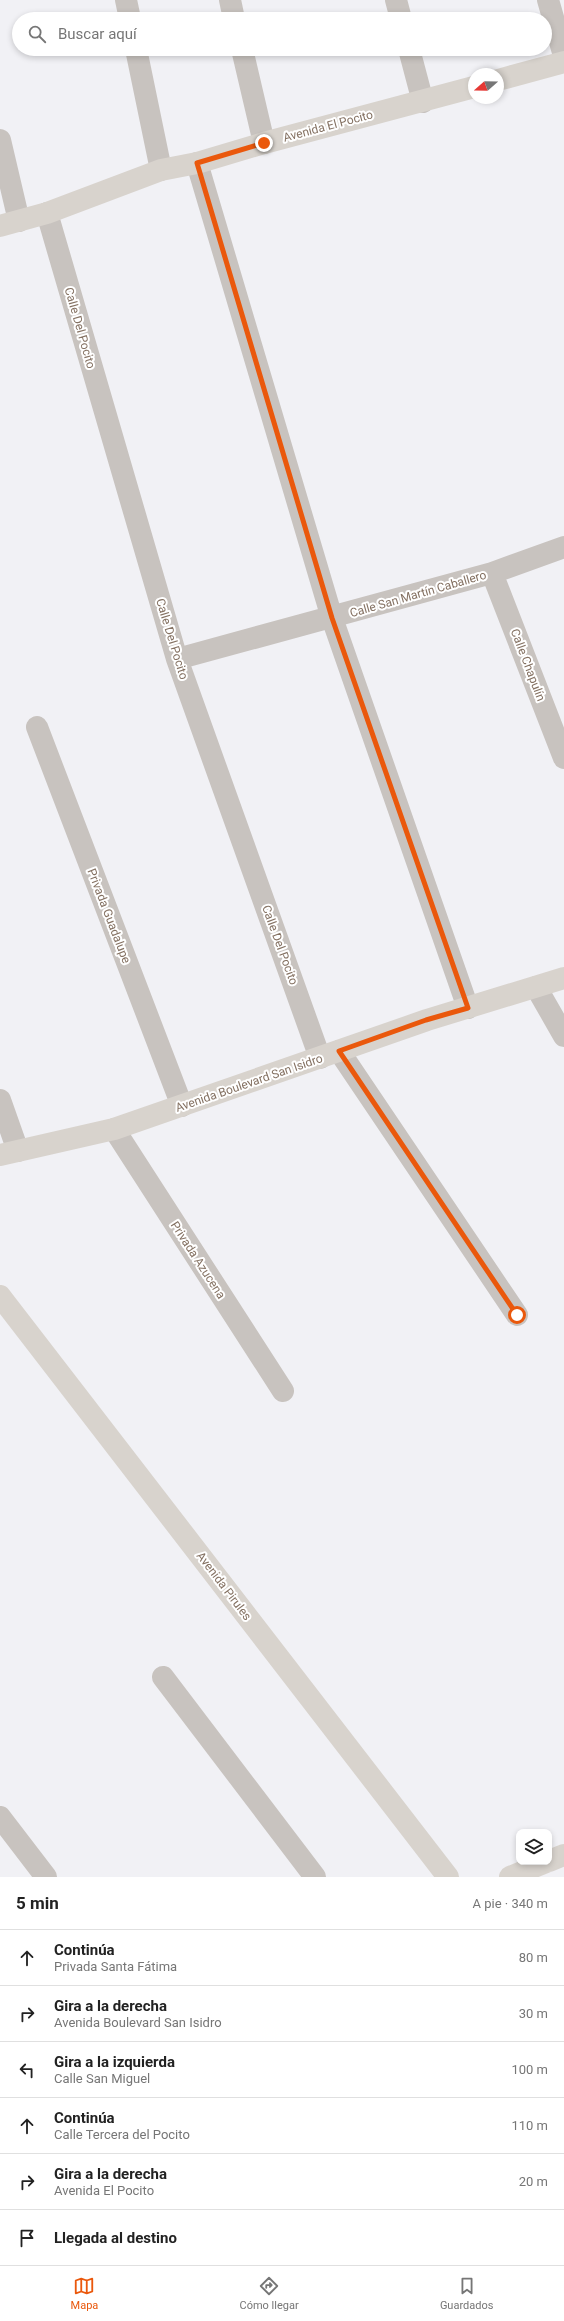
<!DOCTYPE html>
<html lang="es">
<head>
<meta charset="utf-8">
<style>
  body { margin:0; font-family:Roboto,sans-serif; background:#f6f6f6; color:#222 }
  .controls { position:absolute; right:12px; bottom:12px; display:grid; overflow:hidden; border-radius:8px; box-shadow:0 2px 6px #0003 }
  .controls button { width:36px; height:36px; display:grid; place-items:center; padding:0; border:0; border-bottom:1px solid #e0e0e0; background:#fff; color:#222; font:20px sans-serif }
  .compass { position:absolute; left:468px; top:68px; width:36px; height:36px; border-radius:50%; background:#fff; box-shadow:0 2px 6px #0003; rotate:250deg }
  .stop { position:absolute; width:12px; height:12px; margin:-9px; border:3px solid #ea580c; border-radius:50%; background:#fff }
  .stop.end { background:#ea580c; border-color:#fff; box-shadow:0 1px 4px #0008 }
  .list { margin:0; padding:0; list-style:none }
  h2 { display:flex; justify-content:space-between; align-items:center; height:52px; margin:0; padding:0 16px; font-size:17px }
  h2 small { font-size:13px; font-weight:400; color:#767676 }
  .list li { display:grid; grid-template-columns:26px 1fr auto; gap:12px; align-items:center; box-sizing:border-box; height:56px; padding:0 16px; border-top:1px solid #e0e0e0 }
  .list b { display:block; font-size:15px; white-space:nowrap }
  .list p { margin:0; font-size:13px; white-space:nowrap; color:#767676 }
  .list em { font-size:13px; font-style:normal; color:#767676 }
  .icon { flex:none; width:22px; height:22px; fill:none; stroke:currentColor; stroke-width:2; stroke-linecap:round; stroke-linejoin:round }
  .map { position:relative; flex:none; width:564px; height:1877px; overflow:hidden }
  .search { position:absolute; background:#fff; box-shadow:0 2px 6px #0003; left:12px; right:12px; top:12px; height:44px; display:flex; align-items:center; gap:10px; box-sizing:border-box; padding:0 14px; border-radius:22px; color:#767676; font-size:15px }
  .sheet { height:388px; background:#fff }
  nav { display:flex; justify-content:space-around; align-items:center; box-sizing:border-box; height:56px; border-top:1px solid #e0e0e0; background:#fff; font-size:11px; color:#767676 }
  nav a { display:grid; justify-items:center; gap:2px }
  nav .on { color:#ea580c }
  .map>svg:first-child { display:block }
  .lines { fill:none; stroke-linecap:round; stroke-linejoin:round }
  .minor { stroke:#c8c3bf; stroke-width:22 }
  .major { stroke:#d8d3cd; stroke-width:22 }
  .route { stroke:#ea580c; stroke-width:5 }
  .labels { text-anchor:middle; stroke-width:4; stroke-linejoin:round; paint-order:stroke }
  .street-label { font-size:12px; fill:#847162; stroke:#fff }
</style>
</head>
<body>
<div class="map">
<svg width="564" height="1877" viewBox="0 0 564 1877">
  <rect width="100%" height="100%" fill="#f1f1f5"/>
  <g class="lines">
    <!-- minor -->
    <path class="minor" d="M126,0L130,19
      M230,0L234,19
      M396,0L401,19
      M548,0L564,56
      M136,49L161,170
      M242,49L264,143
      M409,49L423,102
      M0,140L19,221
      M197,163L332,618L468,1008
      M47,213L177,659L320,1058
      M492,573L564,758
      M177,659L492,573L564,547
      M37,727L182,1106
      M536,987L564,1036
      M339,1051L517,1315
      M0,1100L18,1151
      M114,1129L283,1391
      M163,1677L315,1877
      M0,1817L46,1877"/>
    <!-- major -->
    <path class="major" d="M498,80L564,62
      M0,226L47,213L161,170L197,163L264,143L474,87
      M0,1155L114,1129L427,1020L564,978
      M0,1296L448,1877
      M549,1861L564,1855
      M510,1877L546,1862"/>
  </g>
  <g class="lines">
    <!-- route -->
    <path class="route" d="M264,143L197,163L332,618L468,1008L426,1020L339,1051L517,1315"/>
  </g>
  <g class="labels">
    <!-- street labels -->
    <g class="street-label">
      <text transform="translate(328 126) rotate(-15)" y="4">Avenida El Pocito</text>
      <text transform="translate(80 328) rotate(74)" y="4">Calle Del Pocito</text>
      <text transform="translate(418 594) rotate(-16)" y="4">Calle San Martín Caballero</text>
      <text transform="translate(172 639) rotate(73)" y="4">Calle Del Pocito</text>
      <text transform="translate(528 665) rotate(69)" y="4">Calle Chapulín</text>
      <text transform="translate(109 916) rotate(69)" y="4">Privada Guadalupe</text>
      <text transform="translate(280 945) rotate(70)" y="4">Calle Del Pocito</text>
      <text transform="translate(249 1083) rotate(-19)" y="4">Avenida Boulevard San Isidro</text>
      <text transform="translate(198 1260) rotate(57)" y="4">Privada Azucena</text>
      <text transform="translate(224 1586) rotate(53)" y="4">Avenida Pirules</text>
    </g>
  </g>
</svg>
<div class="controls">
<button><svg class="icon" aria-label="layers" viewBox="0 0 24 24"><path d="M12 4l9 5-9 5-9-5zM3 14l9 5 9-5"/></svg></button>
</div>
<svg class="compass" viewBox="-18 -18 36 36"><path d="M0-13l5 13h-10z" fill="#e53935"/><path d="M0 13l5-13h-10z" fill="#767676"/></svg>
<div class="stop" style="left:517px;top:1315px"></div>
<div class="stop end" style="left:264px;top:143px"></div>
<div class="search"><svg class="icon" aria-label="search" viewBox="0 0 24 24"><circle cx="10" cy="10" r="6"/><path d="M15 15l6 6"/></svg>Buscar aquí</div>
</div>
<section class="sheet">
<h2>5 min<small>A pie · 340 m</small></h2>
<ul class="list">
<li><svg class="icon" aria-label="ahead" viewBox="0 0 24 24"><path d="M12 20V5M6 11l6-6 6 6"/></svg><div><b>Continúa</b><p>Privada Santa Fátima</p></div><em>80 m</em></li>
<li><svg class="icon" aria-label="right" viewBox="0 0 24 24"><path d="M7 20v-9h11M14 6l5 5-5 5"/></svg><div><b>Gira a la derecha</b><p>Avenida Boulevard San Isidro</p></div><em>30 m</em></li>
<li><svg class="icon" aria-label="left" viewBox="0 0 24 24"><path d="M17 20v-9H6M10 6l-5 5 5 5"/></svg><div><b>Gira a la izquierda</b><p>Calle San Miguel</p></div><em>100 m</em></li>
<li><svg class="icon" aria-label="ahead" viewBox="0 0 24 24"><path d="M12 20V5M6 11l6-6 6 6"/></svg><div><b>Continúa</b><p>Calle Tercera del Pocito</p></div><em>110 m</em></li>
<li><svg class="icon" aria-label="right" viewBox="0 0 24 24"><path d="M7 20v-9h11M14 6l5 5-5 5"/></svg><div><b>Gira a la derecha</b><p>Avenida El Pocito</p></div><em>20 m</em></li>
<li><svg class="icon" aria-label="arrive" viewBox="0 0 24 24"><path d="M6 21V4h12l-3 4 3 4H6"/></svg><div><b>Llegada al destino</b></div></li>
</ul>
</section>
<nav>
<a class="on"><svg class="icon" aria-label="map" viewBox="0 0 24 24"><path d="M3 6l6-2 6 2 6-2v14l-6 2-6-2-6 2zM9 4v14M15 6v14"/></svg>Mapa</a>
<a><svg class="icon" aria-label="directions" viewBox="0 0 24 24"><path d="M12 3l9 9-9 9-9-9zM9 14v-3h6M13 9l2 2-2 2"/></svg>Cómo llegar</a>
<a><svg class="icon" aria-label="saved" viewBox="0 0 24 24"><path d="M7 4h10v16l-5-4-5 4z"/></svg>Guardados</a>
</nav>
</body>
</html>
